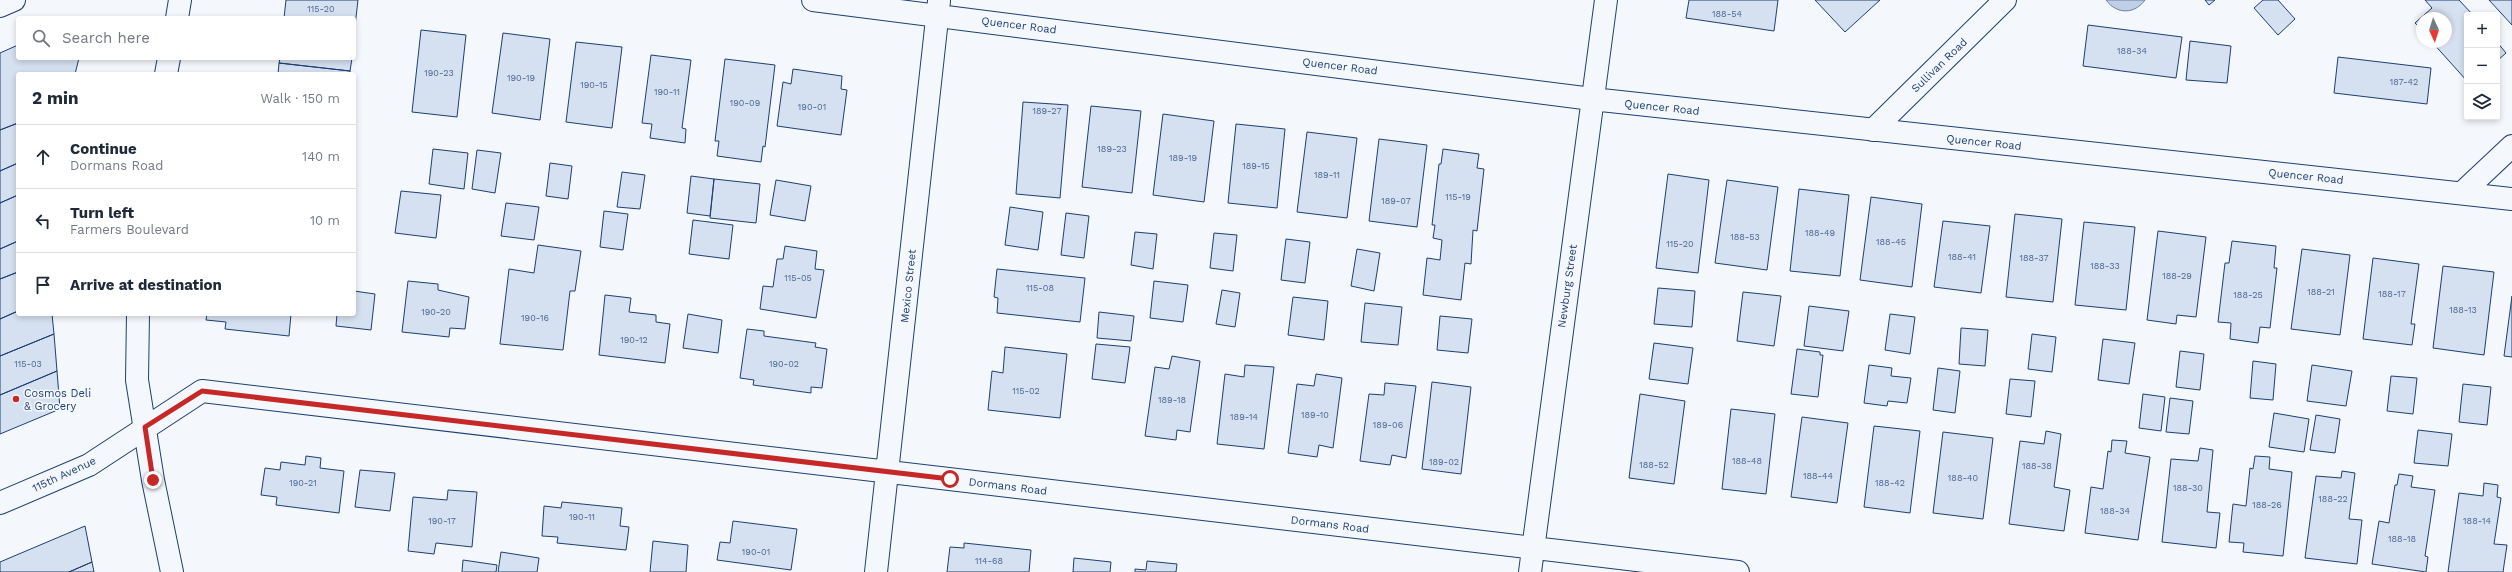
<!DOCTYPE html>
<html lang="en">
<head>
<meta charset="utf-8">
<style>
  body { margin:0; font-family:"Work Sans",sans-serif; background:#f2f2f3; color:#1f2937 }
  .controls { position:absolute; right:12px; top:12px; display:grid; overflow:hidden; border-radius:4px; box-shadow:0 2px 6px #0003 }
  .controls button { width:36px; height:36px; display:grid; place-items:center; padding:0; border:0; border-bottom:1px solid #e0e1e3; background:#fff; color:#1f2937; font:20px sans-serif }
  .compass { position:absolute; left:2416px; top:12px; width:36px; height:36px; border-radius:50%; background:#fff; box-shadow:0 2px 6px #0003; rotate:176deg }
  .stop { position:absolute; width:12px; height:12px; margin:-9px; border:3px solid #c62828; border-radius:50%; background:#fff }
  .stop.end { background:#c62828; border-color:#fff; box-shadow:0 1px 4px #0008 }
  .list { margin:0; padding:0; list-style:none }
  h2 { display:flex; justify-content:space-between; align-items:center; height:52px; margin:0; padding:0 16px; font-size:17px }
  h2 small { font-size:13px; font-weight:400; color:#747a83 }
  .list li { display:grid; grid-template-columns:26px 1fr auto; gap:12px; align-items:center; box-sizing:border-box; height:64px; padding:0 16px; border-top:1px solid #e0e1e3 }
  .list b { display:block; font-size:15px; white-space:nowrap }
  .list p { margin:0; font-size:13px; white-space:nowrap; color:#747a83 }
  .list em { font-size:13px; font-style:normal; color:#747a83 }
  .icon { flex:none; width:22px; height:22px; fill:none; stroke:currentColor; stroke-width:2; stroke-linecap:round; stroke-linejoin:round }
  .map { position:relative; flex:none; width:2512px; height:572px; overflow:hidden }
  .search { position:absolute; background:#fff; box-shadow:0 2px 6px #0003; left:16px; top:16px; width:340px; height:44px; display:flex; align-items:center; gap:10px; box-sizing:border-box; padding:0 14px; border-radius:4px; color:#747a83; font-size:15px }
  .panel { position:absolute; background:#fff; box-shadow:0 2px 6px #0003; left:16px; top:72px; width:340px; height:244px; border-radius:4px }
  .map>svg:first-child { display:block }
  .water { fill:#bed0e5; stroke:#687fa3 }
  .building { fill:#d5e0f0; stroke:#1d3f73 }
  .lines { fill:none; stroke-linecap:round; stroke-linejoin:round }
  .minor-casing { stroke:#1d3f73; stroke-width:24 }
  .major-casing { stroke:#1d3f73; stroke-width:24 }
  .minor { stroke:#f4f7fb; stroke-width:22 }
  .major { stroke:#f4f7fb; stroke-width:22 }
  .route { stroke:#c62828; stroke-width:5 }
  .poi-dot { fill:#c62828; stroke:#f4f7fb; stroke-width:1.5 }
  .labels { text-anchor:middle; stroke-width:3; stroke-linejoin:round; paint-order:stroke }
  .number-label { font-size:9px; fill:#4b6792 }
  .street-label { font-size:11px; fill:#1d3f73; stroke:#f4f7fb }
  .poi-label { font-size:11px; fill:#1d3f73; stroke:#f4f7fb; text-anchor:start }
</style>
</head>
<body>
<div class="map">
<svg width="2512" height="572" viewBox="0 0 2512 572">
  <rect width="100%" height="100%" fill="#f4f7fb"/>
  <!-- water -->
  <path class="water" d="M2106,0H2145C2135,14 2117,15 2106,0Z"/>
  <!-- building -->
  <path class="building" d="M286,0H358L354,35V18H284Z
    M1689,0H1778L1774,31L1686,18Z
    M1815,0H1880L1845,32Z
    M2205,0H2215L2209,5Z
    M2263,0H2278L2295,19L2278,35L2254,8Z
    M2425,0H2459L2473,15H2467V81L2432,42H2446V18H2422V30L2415,23L2432,8Z
    M2489,0H2512V25Z
    M2088,25L2182,37L2176,78L2083,66Z
    M421,30L466,35L457,117L412,112Z
    M503,33L550,39L540,120L492,113Z
    M2190,41L2231,46L2227,83L2186,80Z
    M576,42L622,47L612,128L566,122Z
    M2497,42L2506,53L2497,61Z
    M18,45V58H79L75,74H18V123L0,130V53Z
    M651,55L691,60L682,128L686,129L685,143L650,138L652,124L642,123Z
    M2338,57L2431,68L2427,104L2334,93Z
    M280,58H352L350,71L279,63Z
    M725,59L775,65L765,147L763,146L761,162L717,156L719,141H715Z
    M279,63L350,71V74H278Z
    M793,69L842,76L841,89L847,90L841,135L777,126L783,82L791,84Z
    M1023,102L1068,105L1060,198L1016,194Z
    M1091,106L1141,111L1132,193L1082,187Z
    M1163,114L1214,121L1204,202L1153,195Z
    M18,123V163L0,171V130Z
    M1236,124L1285,129L1277,208L1228,203Z
    M1307,132L1357,138L1347,218L1297,212Z
    M1379,139L1427,145L1417,227L1369,221Z
    M433,149L468,153L464,189L429,184Z
    M1443,149L1479,154L1477,168L1484,169L1477,231L1473,230L1471,264L1465,263L1461,300L1423,295L1427,258L1440,260L1442,240L1433,238L1435,225H1432L1439,164H1441Z
    M477,150L501,153L495,193L472,189Z
    M18,163V195L0,203V171Z
    M550,163L572,166L568,199L546,196Z
    M622,172L645,175L640,209L617,207Z
    M1668,174L1709,180L1698,273L1656,268Z
    M691,176L714,179L710,216L687,213Z
    M714,179L760,184L756,223L710,218Z
    M776,180L811,186L805,221L770,215Z
    M1727,180L1778,187L1767,270L1715,263Z
    M1799,189L1849,195L1840,276L1790,271Z
    M401,191L441,195L436,238L395,233Z
    M18,195V241L0,249V203Z
    M1871,197L1922,204L1912,287L1860,280Z
    M506,203L539,207L534,240L501,236Z
    M1010,207L1043,212L1038,250L1005,245Z
    M604,211L628,214L623,250L600,247Z
    M1066,213L1089,216L1084,258L1061,255Z
    M2015,214L2062,219L2053,302L2006,297Z
    M693,220L733,225L729,259L689,254Z
    M1943,221L1990,226L1981,293L1934,287Z
    M2084,222L2135,227L2126,310L2075,305Z
    M2158,231L2206,237L2196,317L2177,315L2176,324L2147,320Z
    M1135,232L1157,234L1153,269L1131,265Z
    M1214,233L1237,235L1233,271L1210,268Z
    M1286,239L1310,242L1305,283L1281,280Z
    M18,241V272L0,279V249Z
    M2232,241L2276,246L2274,268H2277L2270,328L2260,327L2258,343L2230,339L2231,323L2218,322L2225,263H2229Z
    M538,245L581,251L575,291H570L563,350L500,344L509,269L534,273Z
    M785,246L817,251L815,269L824,270L816,318L760,309L763,286L773,287L777,259H783Z
    M1357,249L1380,253L1374,291L1351,286Z
    M2302,249L2350,255L2340,335L2291,329Z
    M2373,258L2419,264L2411,324H2415L2412,345L2363,339Z
    M2443,266L2494,272L2484,355L2433,348Z
    M997,269L1085,278L1080,322L997,313L998,298L994,297Z
    M18,272V311L0,319V279Z
    M408,281L438,284V290L469,297L465,329L450,328L449,337L402,332Z
    M1154,281L1188,285L1183,322L1150,318Z
    M1658,288L1695,291L1692,327L1654,324Z
    M1222,290L1240,293L1235,327L1216,324Z
    M354,291L375,294L371,330L336,326L337,314H354Z
    M1743,292L1781,296L1774,346L1737,341Z
    M605,295L631,298L629,312L656,315V322L670,324L665,363L599,355Z
    M2512,296V357L2504,356Z
    M1293,297L1328,301L1324,340L1288,335Z
    M1365,303L1402,307L1398,345L1361,342Z
    M1809,306L1849,311L1843,351L1804,346Z
    M18,311V314H52L54,334L0,356V319Z
    M1099,312L1134,316L1131,341L1097,338Z
    M207,314H291L289,336L225,329L226,322L206,320Z
    M688,314L722,320L718,353L683,348Z
    M1890,314L1915,317L1910,354L1885,350Z
    M1440,316L1472,319L1468,353L1437,350Z
    M1961,328L1988,330L1985,366L1959,364Z
    M747,329L764,331V336L816,343L815,347L827,349L822,388L811,387V393L753,385L754,380L740,378Z
    M54,334L57,371L0,395V356Z
    M2032,334L2056,337L2052,372L2028,369Z
    M2103,339L2135,343L2129,384L2098,380Z
    M1654,343L1693,348L1688,384L1649,379Z
    M1096,344L1130,347L1125,383L1092,379Z
    M1005,347L1067,354L1060,418L988,410L992,371L1003,373Z
    M1797,349L1820,352V355H1823L1818,397L1791,394Z
    M2180,351L2204,354L2200,390L2176,387Z
    M1172,356L1200,361L1190,432L1177,430L1176,440L1145,436L1155,367L1169,369Z
    M2253,361L2276,364L2273,400L2250,398Z
    M1245,365L1274,367L1264,449L1217,444L1225,374L1244,377Z
    M1869,365L1892,368L1891,376L1911,378L1907,403L1888,401L1887,406L1864,403Z
    M2312,365L2352,371L2346,406L2307,401Z
    M1938,368L1960,371L1955,413L1933,410Z
    M57,371L60,409L0,434V395Z
    M1316,374L1342,378L1333,448L1319,445L1317,457L1288,453L1297,384L1314,386Z
    M2391,376L2417,378L2413,414L2387,411Z
    M2010,379L2035,381L2031,417L2006,414Z
    M1432,382L1471,387L1461,474L1422,469Z
    M1385,383L1416,386L1406,458L1392,455L1390,465L1360,461L1369,394L1384,395Z
    M2463,384L2491,387L2487,425L2459,422Z
    M1640,394L1685,401L1674,484L1629,478Z
    M2143,394L2165,397L2161,431L2139,428Z
    M2170,398L2193,401L2189,434L2166,432Z
    M1731,409L1775,414L1766,494L1722,489Z
    M2274,413L2309,419L2304,452L2269,447Z
    M2316,415L2340,419L2335,453L2310,450Z
    M1802,417L1848,423L1837,503L1791,497Z
    M1874,426L1920,431L1910,513L1864,507Z
    M2418,430L2452,434L2448,466L2414,463Z
    M2046,431L2061,434L2054,487L2070,490L2064,531L2009,524L2020,441L2044,444Z
    M1943,432L1993,438L1983,519L1933,513Z
    M2112,440L2127,441L2125,453L2150,457L2138,540L2085,533L2091,487L2103,489L2108,451L2111,452Z
    M2200,448L2213,450L2207,512L2220,513L2216,548L2162,542L2171,459L2198,461Z
    M306,456L321,458L320,468L344,471L339,513L276,505L277,497L261,495L265,468L280,470L281,462L305,465Z
    M2255,456L2270,457L2269,469L2292,472L2283,556L2243,552L2244,543L2229,542L2233,504L2246,506L2250,468L2253,469Z
    M360,470L395,473L390,511L355,507Z
    M2342,471L2355,473L2349,519L2362,520L2357,564L2305,558L2316,476L2341,478Z
    M2399,474L2413,476L2411,487L2435,490L2425,556L2428,557L2426,572L2372,564L2379,521L2389,523L2395,485H2397Z
    M2484,483L2498,485L2497,497L2501,498L2494,544L2507,545L2503,572H2448L2459,493L2483,496Z
    M448,490L477,492L472,547L436,543L434,554L408,551L413,497L447,500Z
    M562,502L622,508L620,526L629,527L626,550L557,543L558,537L542,536L544,506L561,508Z
    M733,521L797,529L791,570L717,560L720,542L730,543Z
    M85,526L92,562L69,572H0V562Z
    M653,541L688,545L686,572H650Z
    M964,543L1031,550L1029,572H947L950,547L964,548Z
    M501,552L539,558L537,572H498Z
    M1074,558L1111,562L1110,572H1073Z
    M463,560L497,565L496,572H462Z
    M1147,561L1177,564L1176,572H1135V569L1146,570Z
    M92,562L94,572H69Z"/>
  <g class="lines">
    <defs>
      <path id="minor" d="M813,0L1592,99L2512,199
        M0,6L14,0
        M1873,130L2005,0
        M2462,193L2512,146
        M0,503L89,465L202,391L1738,572
        M876,572L939,1
        M1530,572L1606,0"/>
      <path id="major" d="M177,18L180,0
        M166,74L169,58
        M138,314L137,380L153,480L172,572"/>
    </defs>
    <!-- minor casing -->
    <use href="#minor" class="minor-casing"/>
    <!-- major casing -->
    <use href="#major" class="major-casing"/>
    <!-- minor -->
    <use href="#minor" class="minor"/>
    <!-- major -->
    <use href="#major" class="major"/>
  </g>
  <g class="lines">
    <!-- route -->
    <path class="route" d="M153,480L145,427L202,391L950,479"/>
  </g>
  <!-- markers -->
  <circle class="poi-dot" cx="16" cy="399" r="4"/>
  <g class="labels">
    <!-- number labels -->
    <g class="number-label">
      <text x="321" y="12">115-20</text>
      <text x="1727" y="17">188-54</text>
      <text x="2132" y="54">188-34</text>
      <text x="439" y="76">190-23</text>
      <text x="521" y="81">190-19</text>
      <text x="2404" y="85">187-42</text>
      <text x="594" y="88">190-15</text>
      <text x="667" y="95">190-11</text>
      <text x="745" y="106">190-09</text>
      <text x="812" y="110">190-01</text>
      <text x="1047" y="114">189-27</text>
      <text x="1112" y="152">189-23</text>
      <text x="1183" y="161">189-19</text>
      <text x="1256" y="169">189-15</text>
      <text x="1327" y="178">189-11</text>
      <text x="1458" y="200">115-19</text>
      <text x="1396" y="204">189-07</text>
      <text x="1820" y="236">188-49</text>
      <text x="1745" y="240">188-53</text>
      <text x="1891" y="245">188-45</text>
      <text x="1680" y="247">115-20</text>
      <text x="1962" y="260">188-41</text>
      <text x="2034" y="261">188-37</text>
      <text x="2105" y="269">188-33</text>
      <text x="2177" y="279">188-29</text>
      <text x="798" y="281">115-05</text>
      <text x="1040" y="291">115-08</text>
      <text x="2321" y="295">188-21</text>
      <text x="2392" y="297">188-17</text>
      <text x="2248" y="298">188-25</text>
      <text x="2463" y="313">188-13</text>
      <text x="436" y="315">190-20</text>
      <text x="535" y="321">190-16</text>
      <text x="634" y="343">190-12</text>
      <text x="28" y="367">115-03</text>
      <text x="784" y="367">190-02</text>
      <text x="1026" y="394">115-02</text>
      <text x="1172" y="403">189-18</text>
      <text x="1315" y="418">189-10</text>
      <text x="1244" y="420">189-14</text>
      <text x="1388" y="428">189-06</text>
      <text x="1747" y="464">188-48</text>
      <text x="1444" y="465">189-02</text>
      <text x="1654" y="468">188-52</text>
      <text x="2037" y="469">188-38</text>
      <text x="1818" y="479">188-44</text>
      <text x="1963" y="481">188-40</text>
      <text x="303" y="486">190-21</text>
      <text x="1890" y="486">188-42</text>
      <text x="2188" y="491">188-30</text>
      <text x="2333" y="502">188-22</text>
      <text x="2267" y="508">188-26</text>
      <text x="2115" y="514">188-34</text>
      <text x="582" y="520">190-11</text>
      <text x="442" y="524">190-17</text>
      <text x="2477" y="524">188-14</text>
      <text x="2402" y="542">188-18</text>
      <text x="756" y="555">190-01</text>
      <text x="989" y="564">114-68</text>
    </g>
    <!-- street labels -->
    <g class="street-label">
      <text transform="translate(1019 25) rotate(7)" y="4">Quencer Road</text>
      <text transform="translate(1939 65) rotate(-44)" y="4">Sullivan Road</text>
      <text transform="translate(1340 66) rotate(7)" y="4">Quencer Road</text>
      <text transform="translate(1662 107) rotate(6)" y="4">Quencer Road</text>
      <text transform="translate(1984 142) rotate(6)" y="4">Quencer Road</text>
      <text transform="translate(2306 176) rotate(6)" y="4">Quencer Road</text>
      <text transform="translate(908 286) rotate(-84)" y="4">Mexico Street</text>
      <text transform="translate(1567 286) rotate(-82)" y="4">Newburg Street</text>
      <text transform="translate(64 474) rotate(-25)" y="4">115th Avenue</text>
      <text transform="translate(1008 486) rotate(7)" y="4">Dormans Road</text>
      <text transform="translate(1330 524) rotate(7)" y="4">Dormans Road</text>
    </g>
    <!-- poi labels -->
    <g class="poi-label">
      <text x="24" y="397">Cosmos Deli<tspan x="24" dy="13">&amp; Grocery</tspan></text>
    </g>
  </g>
</svg>
<div class="controls">
<button>+</button>
<button>−</button>
<button><svg class="icon" aria-label="layers" viewBox="0 0 24 24"><path d="M12 4l9 5-9 5-9-5zM3 14l9 5 9-5"/></svg></button>
</div>
<svg class="compass" viewBox="-18 -18 36 36"><path d="M0-13l5 13h-10z" fill="#e53935"/><path d="M0 13l5-13h-10z" fill="#747a83"/></svg>
<div class="stop" style="left:950px;top:479px"></div>
<div class="stop end" style="left:153px;top:480px"></div>
<div class="search"><svg class="icon" aria-label="search" viewBox="0 0 24 24"><circle cx="10" cy="10" r="6"/><path d="M15 15l6 6"/></svg>Search here</div>
<section class="panel">
<h2>2 min<small>Walk · 150 m</small></h2>
<ul class="list">
<li><svg class="icon" aria-label="ahead" viewBox="0 0 24 24"><path d="M12 20V5M6 11l6-6 6 6"/></svg><div><b>Continue</b><p>Dormans Road</p></div><em>140 m</em></li>
<li><svg class="icon" aria-label="left" viewBox="0 0 24 24"><path d="M17 20v-9H6M10 6l-5 5 5 5"/></svg><div><b>Turn left</b><p>Farmers Boulevard</p></div><em>10 m</em></li>
<li><svg class="icon" aria-label="arrive" viewBox="0 0 24 24"><path d="M6 21V4h12l-3 4 3 4H6"/></svg><div><b>Arrive at destination</b></div></li>
</ul>
</section>
</div>
</body>
</html>
